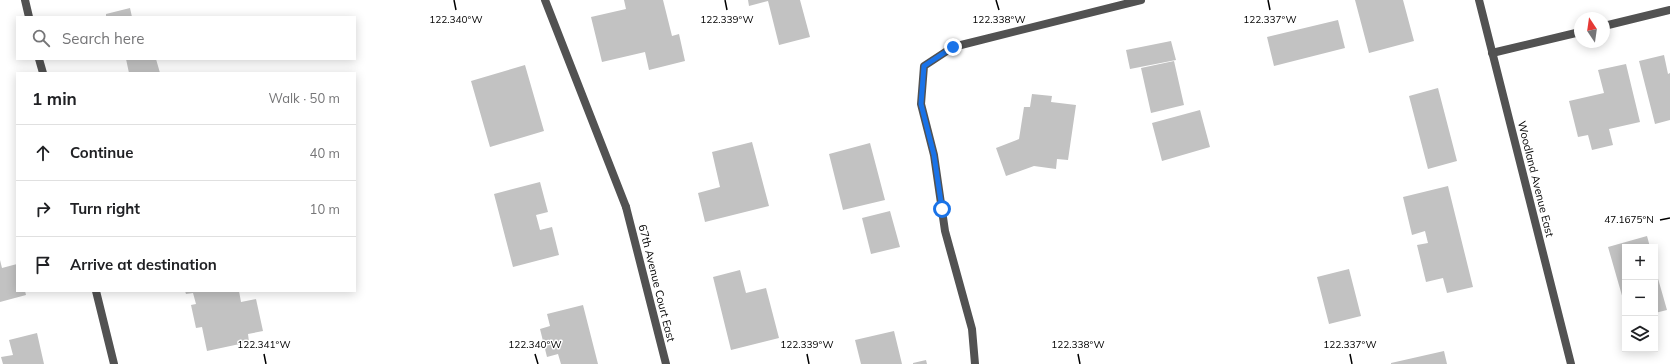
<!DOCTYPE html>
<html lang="en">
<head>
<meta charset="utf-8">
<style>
  body { margin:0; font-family:Mulish,sans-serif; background:#f6f6f6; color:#202124 }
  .controls { position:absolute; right:12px; bottom:12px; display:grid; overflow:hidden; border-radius:0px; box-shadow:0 2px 10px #0003 }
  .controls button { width:36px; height:36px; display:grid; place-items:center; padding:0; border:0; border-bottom:1px solid #e0e0e0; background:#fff; color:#202124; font:20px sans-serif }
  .compass { position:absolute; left:1574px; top:12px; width:36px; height:36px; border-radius:50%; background:#fff; box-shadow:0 2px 10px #0003; rotate:347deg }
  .stop { position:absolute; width:12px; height:12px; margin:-9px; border:3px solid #1a73e8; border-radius:50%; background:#fff }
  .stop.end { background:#1a73e8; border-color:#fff; box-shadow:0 1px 4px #0008 }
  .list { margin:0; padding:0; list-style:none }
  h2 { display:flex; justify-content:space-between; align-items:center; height:52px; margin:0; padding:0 16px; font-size:17px }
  h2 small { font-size:13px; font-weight:400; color:#757577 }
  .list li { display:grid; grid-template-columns:26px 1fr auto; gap:12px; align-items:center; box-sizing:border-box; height:56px; padding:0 16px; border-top:1px solid #e0e0e0 }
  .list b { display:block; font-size:15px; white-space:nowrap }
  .list em { font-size:13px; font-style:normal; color:#757577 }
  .icon { flex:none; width:22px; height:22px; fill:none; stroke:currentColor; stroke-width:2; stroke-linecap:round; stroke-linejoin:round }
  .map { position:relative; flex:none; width:1670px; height:364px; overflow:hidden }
  .search { position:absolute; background:#fff; box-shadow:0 2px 10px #0003; left:16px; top:16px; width:340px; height:44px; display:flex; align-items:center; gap:10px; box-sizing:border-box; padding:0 14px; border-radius:0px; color:#757577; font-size:15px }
  .panel { position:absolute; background:#fff; box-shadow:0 2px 10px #0003; left:16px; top:72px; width:340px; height:220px; border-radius:0px }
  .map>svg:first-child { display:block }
  .building { fill:#c2c2c2 }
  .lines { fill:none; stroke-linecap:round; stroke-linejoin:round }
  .service { stroke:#525252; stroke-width:8 }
  .minor { stroke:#525252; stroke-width:8 }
  .tertiary { stroke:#525252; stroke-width:8 }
  .route { stroke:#1a73e8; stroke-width:5 }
  .ticks { fill:none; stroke:#000; stroke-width:1.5 }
  .labels { text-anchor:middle; stroke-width:3; stroke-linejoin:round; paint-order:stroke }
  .street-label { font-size:11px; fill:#000; stroke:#fff }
  .ticks-label { font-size:10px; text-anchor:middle; fill:#000; stroke:#fff; stroke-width:3; stroke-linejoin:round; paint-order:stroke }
</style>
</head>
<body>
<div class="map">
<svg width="1670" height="364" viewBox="0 0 1670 364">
  <rect width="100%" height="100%" fill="#fff"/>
  <!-- building -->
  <path class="building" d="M624,0H663L672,36L679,34L685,61L649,70L645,52L602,62L591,17L626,9Z
    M748,0H800L810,37L779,45L768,1L749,6Z
    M1355,0H1403L1414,41L1369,53Z
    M130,8L132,17H106V14Z
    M1338,20L1345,48L1274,66L1267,37Z
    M1171,41L1176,60L1130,69L1126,50Z
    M1664,55L1668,74L1670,73V120L1655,124L1639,61Z
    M126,59H156L160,73H129Z
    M1174,61L1184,105L1151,113L1141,68Z
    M1626,64L1640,122L1609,129L1613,145L1592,150L1588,135L1578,137L1569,101L1604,93L1598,70Z
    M525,65L544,131L490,147L471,81Z
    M1438,88L1457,161L1428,169L1409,96Z
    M1032,94L1052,96L1051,102L1076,105L1068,160L1057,159L1056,169L1034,166L1006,176L996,148L1019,139L1024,107H1030Z
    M1200,110L1210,147L1162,161L1152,123Z
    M752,142L769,206L705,222L698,193L720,187L712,152Z
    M870,143L885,200L843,210L829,154Z
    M540,182L548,212L536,215L540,230L552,227L559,255L513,267L494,194Z
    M1448,186L1473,287L1447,293L1443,278L1426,282L1417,245L1428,243L1425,231L1412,235L1403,197Z
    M890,211L900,247L871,254L862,218Z
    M1647,236L1650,247H1625V306L1608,247Z
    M0,260L2,268L17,264V291H25L26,295L0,302Z
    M1655,268L1667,310L1655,313Z
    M1349,269L1361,316L1329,324L1317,277Z
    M740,270L746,293L766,288L779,338L731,350L713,277Z
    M185,291H239L241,302L256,299L263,331L248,334L249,342L207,351L202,327L196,328L191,305L196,304L193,293L186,294Z
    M583,305L598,364H561L558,354L547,357L540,329L550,326L547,314Z
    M894,331L902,364H861L855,340Z
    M37,333L44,364H3L1,357L13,355L9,340Z
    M1444,351L1447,364H1391V363Z
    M926,360L927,364H913V363Z"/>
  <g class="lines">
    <!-- service -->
    <path class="service" d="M545,0L626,207
      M953,47L924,66L921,104L934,155L945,231L972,329L975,364"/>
    <!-- minor -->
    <path class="minor" d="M25,0L29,17
      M1604,26L1670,10
      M953,47L1141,0
      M1492,53L1580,32
      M39,59L43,73
      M626,207L666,364
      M96,291L114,364"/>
    <!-- tertiary -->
    <path class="tertiary" d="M1479,0L1571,364"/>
  </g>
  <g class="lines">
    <!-- route -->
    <path class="route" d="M942,209L934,155L921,104L924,66L953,47"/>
  </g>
  <!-- ticks -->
  <path class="ticks" d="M454,0L456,10M725,0L727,10M996,0L999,10M1268,0L1270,10M1660,220L1670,218M264,354L266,364M535,354L538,364M807,354L809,364M1078,354L1080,364M1350,354L1352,364"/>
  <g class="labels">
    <!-- street labels -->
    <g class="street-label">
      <text transform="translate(1536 179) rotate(76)" y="4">Woodland Avenue East</text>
      <text transform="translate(657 283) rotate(76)" y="4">67th Avenue Court East</text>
    </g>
  </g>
  <g class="ticks-label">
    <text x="456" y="23">122.340°W</text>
    <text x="727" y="23">122.339°W</text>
    <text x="999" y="23">122.338°W</text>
    <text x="1270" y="23">122.337°W</text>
    <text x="1629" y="223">47.1675°N</text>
    <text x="264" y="348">122.341°W</text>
    <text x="535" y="348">122.340°W</text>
    <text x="807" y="348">122.339°W</text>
    <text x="1078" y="348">122.338°W</text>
    <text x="1350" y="348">122.337°W</text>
  </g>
</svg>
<div class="controls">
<button>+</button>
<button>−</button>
<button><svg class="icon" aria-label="layers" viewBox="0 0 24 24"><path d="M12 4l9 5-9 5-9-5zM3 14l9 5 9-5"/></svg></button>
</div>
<svg class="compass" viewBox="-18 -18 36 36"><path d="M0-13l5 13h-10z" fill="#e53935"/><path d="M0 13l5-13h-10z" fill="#757577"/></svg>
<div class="stop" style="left:942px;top:209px"></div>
<div class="stop end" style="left:953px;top:47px"></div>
<div class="search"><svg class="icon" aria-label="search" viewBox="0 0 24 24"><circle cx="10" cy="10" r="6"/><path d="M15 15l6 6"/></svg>Search here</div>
<section class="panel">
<h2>1 min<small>Walk · 50 m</small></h2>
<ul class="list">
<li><svg class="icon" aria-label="ahead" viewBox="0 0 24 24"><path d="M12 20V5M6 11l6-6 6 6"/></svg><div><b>Continue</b></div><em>40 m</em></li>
<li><svg class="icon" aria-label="right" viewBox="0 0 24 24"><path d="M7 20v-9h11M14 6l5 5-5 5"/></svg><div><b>Turn right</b></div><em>10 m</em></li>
<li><svg class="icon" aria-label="arrive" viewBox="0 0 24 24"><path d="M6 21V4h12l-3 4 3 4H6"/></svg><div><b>Arrive at destination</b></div></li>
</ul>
</section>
</div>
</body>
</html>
